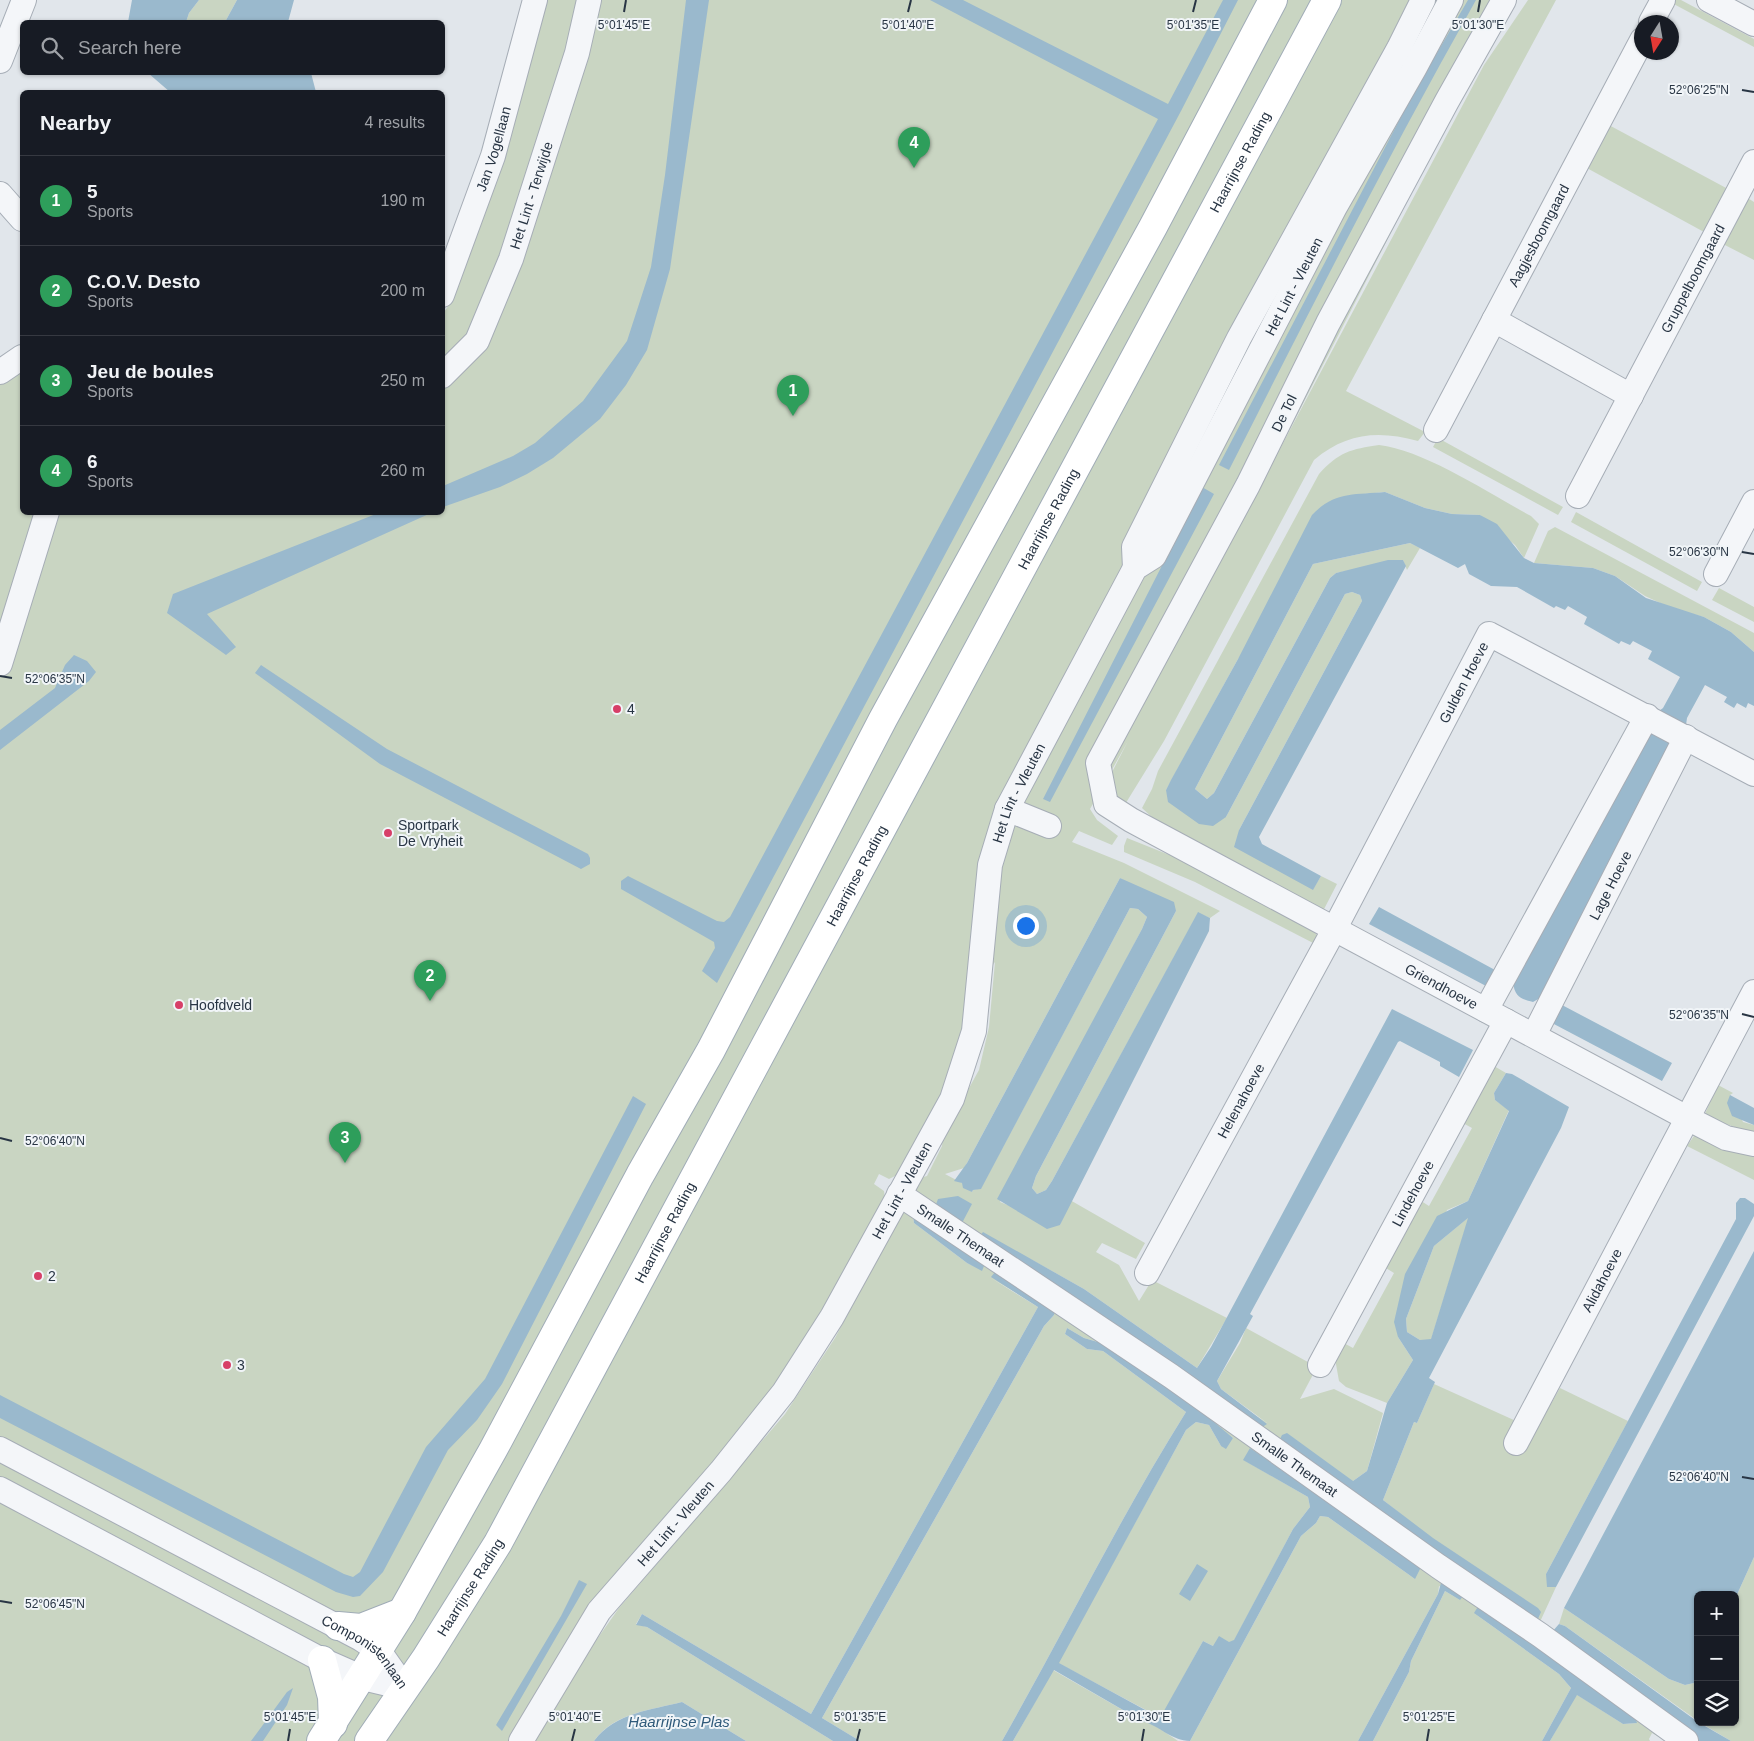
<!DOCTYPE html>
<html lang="en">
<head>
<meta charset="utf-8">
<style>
  body { margin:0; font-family:Arial,sans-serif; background:#242831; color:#f1f3f6 }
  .controls { position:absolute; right:15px; bottom:15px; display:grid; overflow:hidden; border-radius:8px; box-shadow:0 1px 4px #0004 }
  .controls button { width:45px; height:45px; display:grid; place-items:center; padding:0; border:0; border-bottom:1px solid #363941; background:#171b24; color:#f1f3f6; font:25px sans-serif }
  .compass { position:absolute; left:1634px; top:15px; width:45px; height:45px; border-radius:50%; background:#171b24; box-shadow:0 1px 4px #0004; rotate:191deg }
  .you { position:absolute; left:1025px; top:925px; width:18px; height:18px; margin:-12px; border:4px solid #fff; border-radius:50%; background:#1a73e8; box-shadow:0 0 0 8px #1a73e833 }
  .badge { display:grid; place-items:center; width:32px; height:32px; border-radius:50%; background:#d73f68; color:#fff; font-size:16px; font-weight:700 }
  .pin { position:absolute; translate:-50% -41px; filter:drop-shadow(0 1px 2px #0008) }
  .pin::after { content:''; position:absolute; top:26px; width:18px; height:15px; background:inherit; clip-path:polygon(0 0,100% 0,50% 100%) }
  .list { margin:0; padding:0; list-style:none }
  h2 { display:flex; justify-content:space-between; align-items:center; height:65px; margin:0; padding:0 20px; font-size:21px }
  h2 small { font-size:16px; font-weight:400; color:#9ea1a6 }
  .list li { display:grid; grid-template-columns:32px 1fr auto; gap:15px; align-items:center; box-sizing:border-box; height:90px; padding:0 20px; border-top:1px solid #363941 }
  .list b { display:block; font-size:19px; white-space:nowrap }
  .list p { margin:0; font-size:16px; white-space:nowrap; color:#9ea1a6 }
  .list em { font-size:16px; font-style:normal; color:#9ea1a6 }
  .icon { flex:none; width:28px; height:28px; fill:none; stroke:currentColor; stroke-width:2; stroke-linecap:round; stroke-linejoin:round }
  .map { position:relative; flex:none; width:1754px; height:1741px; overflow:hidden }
  .search { position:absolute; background:#171b24; box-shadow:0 1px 4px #0004; left:20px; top:20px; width:425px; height:55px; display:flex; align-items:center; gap:12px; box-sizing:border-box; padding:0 18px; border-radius:8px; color:#9ea1a6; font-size:19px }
  .panel { position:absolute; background:#171b24; box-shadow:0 1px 4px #0004; left:20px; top:90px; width:425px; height:425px; border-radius:8px }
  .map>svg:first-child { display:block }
  .green { fill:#c9d5c2 }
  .water { fill:#9ab9cd; fill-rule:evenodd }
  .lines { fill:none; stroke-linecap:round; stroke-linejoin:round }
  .minor-casing { stroke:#a6adb6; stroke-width:26 }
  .major-casing { stroke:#a0acb7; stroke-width:30 }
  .minor { stroke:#f4f6f9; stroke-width:24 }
  .major { stroke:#fff; stroke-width:28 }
  .ticks { fill:none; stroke:#283544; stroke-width:2 }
  .poi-dot { fill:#d73f68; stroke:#f1f5f8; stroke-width:2 }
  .labels { text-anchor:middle; stroke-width:4; stroke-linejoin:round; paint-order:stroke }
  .street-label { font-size:14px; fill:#283544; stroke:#f1f5f8 }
  .poi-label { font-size:14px; fill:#283544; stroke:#f1f5f8; text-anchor:start }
  .water-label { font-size:15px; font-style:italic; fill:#2f5a7a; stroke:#f1f5f8 }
  .ticks-label { font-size:12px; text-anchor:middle; fill:#283544; stroke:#f1f5f8; stroke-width:4; stroke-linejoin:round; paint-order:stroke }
</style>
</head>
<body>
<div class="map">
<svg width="1754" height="1741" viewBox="0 0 1754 1741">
  <rect width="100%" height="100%" fill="#e1e6eb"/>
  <!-- green -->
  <path class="green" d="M199,0H237L225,22H186L189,13Z
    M543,0H1515L1450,118L1274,460L1484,65L1528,0H1556L1346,391L1425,432L1418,441C1378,430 1346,433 1314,460L1164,741L1124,806L1114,793L1110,776L1128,741L1090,809L1097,820L1118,836L1112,845L1079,831L1072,842L1124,863L1220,911L1210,918L1198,913L1052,1181L1046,1190L1037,1194L1032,1188L1036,1176L1176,911L1120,878L967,1163L964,1168L945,1174L962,1183L972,1192L973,1190L981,1188L1130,908L1138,909L1147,917L1142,929L1000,1202L1060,1225L1070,1200L1145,1243L1136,1259L1102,1243L1096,1252L1119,1265L1139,1301L1152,1280L1227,1318L1197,1368L1084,1289L1034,1261L981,1239L1093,1309L1267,1423L1221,1389L1217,1381L1240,1343L1246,1328L1317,1367L1300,1399L1334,1389L1383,1413L1367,1471L1353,1481L1697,1741H1666L1652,1733L1649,1739L1650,1741H1550L1576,1694L1623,1724L1637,1723L1474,1613L1559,1674L1571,1688L1542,1741H1373L1409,1672L1411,1661L1445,1591L1460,1600L1439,1586L1438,1594L1358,1741H1190L1301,1536L1316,1523L1320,1516L1328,1517L1415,1579L1276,1465L1244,1460L1308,1497L1310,1507L1293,1529L1234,1641L1213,1646L1203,1641L1161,1718L1058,1663L1186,1430L1196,1422L1209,1425L1221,1446L1233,1438L1108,1345L1084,1338L1067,1328L1065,1334L1087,1349L1103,1351L1186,1412C1119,1519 1064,1632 1002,1741H860L822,1718L1044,1326L1054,1315L991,1278L1038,1307L811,1714L642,1614L636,1624L647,1627L833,1741H746L682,1702C652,1710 615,1712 594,1741H535L595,1642L619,1608L785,1414L835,1338L903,1211L913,1215L914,1223L967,1263L982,1270L921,1216L914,1189L920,1178L927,1176L942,1146L943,1135L979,1070L989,1027L995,962L971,998L953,1076L897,1175L889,1179L879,1174L874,1184L884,1191L885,1200L793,1364L514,1741H0V381L22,364V512H442L443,313L447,308L469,252Z
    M1670,0H1681L1754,39V47L1670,2Z
    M1607,124L1728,189L1704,232L1585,167Z
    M1746,197L1754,202V260L1721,243Z
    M1438,438L1563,507L1558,515L1433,447Z
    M1379,445C1424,450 1490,494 1531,516L1539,524L1524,558L1515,545L1480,515L1452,514L1425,508L1385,492L1364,494L1238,659L1166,790L1226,817L1345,594L1352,592L1360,595L1362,601L1239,830L1313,889L1321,876L1337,884L1322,913L1156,821L1142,808L1152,789L1158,771L1319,474C1339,452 1351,449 1379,445Z
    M1576,512L1702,582L1697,591L1571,522Z
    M1555,527L1754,633V652L1731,632L1704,617L1671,608L1645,596L1615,576L1593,568L1534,563L1548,531Z
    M1410,543L1420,548L1407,570L1403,560L1336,573L1330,578L1214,793L1207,799L1195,789L1313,564Z
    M1719,588L1754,607V622L1712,600Z
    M1127,838L1177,858L1313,928L1317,936V945L1195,882L1124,852V846Z
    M1494,1066L1506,1073L1494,1093L1495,1100L1509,1110L1468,1201L1447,1210L1398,1337L1413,1360L1387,1403L1346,1387L1339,1381L1334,1353L1340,1341L1353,1348L1394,1273L1381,1265L1418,1199L1429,1206L1472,1128L1461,1122Z
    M1718,1085L1733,1093L1730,1095L1743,1122L1754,1125V1134L1704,1116Z
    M1696,1133L1754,1155V1180L1687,1146Z
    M1469,1217L1431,1340H1420L1407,1332L1406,1319L1434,1246Z
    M1434,1384L1536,1430L1560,1388L1628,1421L1546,1574L1552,1587H1556L1539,1624L1383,1500L1414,1422L1417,1423Z
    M1754,1557V1741H1731L1699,1722H1735V1599Z
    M1564,1608L1669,1679L1685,1685L1698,1682V1721L1565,1626L1559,1624Z
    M1053,1670L1142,1721L1153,1724L1178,1741H1013Z"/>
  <!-- water -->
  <path class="water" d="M132,0H199L189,13L186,22H128Z
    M237,0H294L288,22H225Z
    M686,0H709L670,269L647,350L626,385L600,419L553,458L527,474L500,487L443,507V486L513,456L535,443L583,401L627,341L651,267L665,175Z
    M930,0H963L1168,104L1223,0H1238L1181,111L717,983L702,971L715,948L714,942L621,889V881L628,876L717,921L724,922L730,917L1158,119Z
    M1468,0H1476C1389,154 1309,312 1229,470L1219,465L1414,92Z
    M148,73H311L316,92H170Z
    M1202,487L1214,494L1050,802L1043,799Z
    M1385,492L1425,508L1452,514L1480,515L1497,524L1524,558L1534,563L1593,568L1615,576L1646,598L1704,617L1731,632L1754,652V706L1748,703L1746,708L1737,703L1734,708L1724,702L1727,697L1705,685L1687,718L1685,732L1540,998L1533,1002C1520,999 1515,996 1513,983L1655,714L1663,708L1680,677L1648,659L1652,651L1633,641L1630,645L1621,641L1619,644L1584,624L1587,617L1568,606L1565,610L1556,606L1554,608L1517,587L1491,586L1469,574L1465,564L1458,568L1410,543L1313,564L1195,789L1207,799L1214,793L1330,578L1336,573L1388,560H1403L1406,566L1259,837L1262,844L1321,876L1313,890L1234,847L1239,830L1362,601L1360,595L1352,592L1345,594L1226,817L1213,826L1199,824L1168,802L1166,790L1171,780L1238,659L1312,515C1335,491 1354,495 1385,492Z
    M381,512L431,513L207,614L236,647L226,655L167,613L173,594Z
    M74,655L87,661L96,672L89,681L0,750V730L55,688L65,665Z
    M261,665L387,749L588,854L590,858V864L581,869L380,764L255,673Z
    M1120,878L1174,902L1176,911L1036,1176L1032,1188L1037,1194L1046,1190L1052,1181L1198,912L1210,918L1209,931L1060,1225L1047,1229L997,1199L1142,929L1147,917L1138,909L1130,908L981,1189L973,1190L972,1192L963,1188L962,1183L954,1181L967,1163Z
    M1379,907L1495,970L1486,986L1369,924Z
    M1562,1005L1672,1063L1662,1081L1552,1023Z
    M1392,1009L1473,1050L1459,1077L1440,1066V1062L1400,1041L1398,1042L1250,1314L1253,1316L1217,1381L1221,1389L1267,1424L1261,1428L1093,1309L981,1239L980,1236L983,1232L1084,1289L1197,1368L1211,1347Z
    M1506,1073L1512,1074L1569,1107L1561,1128L1429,1378L1435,1382L1417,1423L1414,1422L1383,1500L1433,1538L1538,1608L1541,1612L1537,1621L1279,1441L1282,1435L1287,1433L1353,1481L1367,1471L1387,1403L1413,1360L1398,1337L1394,1322L1405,1274L1437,1216L1468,1201L1509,1111L1495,1100L1494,1093ZM1468,1218L1431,1339L1420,1340L1407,1332L1406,1319L1434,1246Z
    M1730,1095L1754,1108V1125L1732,1116L1727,1103Z
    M633,1096L646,1104L502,1384L477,1420L448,1450L383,1572L360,1596L353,1597L336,1592L0,1418V1395L344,1574L353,1577L360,1572L426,1447L485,1379Z
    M958,1196L972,1204L962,1223L935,1207L938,1199Z
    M1740,1198H1745L1754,1204V1216L1556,1587H1547L1546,1574L1736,1219V1203Z
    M913,1215L921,1216L984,1266L982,1271L967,1263L914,1223Z
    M1754,1251V1557L1735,1599V1595H1698V1682L1685,1685L1669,1679L1564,1608Z
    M995,1272L1055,1307L1054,1315L1044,1326L822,1718L860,1741H833L647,1627L636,1625L642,1614L811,1714L1038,1307L991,1277Z
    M1067,1328L1084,1338L1108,1345L1202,1412L1233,1438L1226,1449L1221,1446L1209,1425L1196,1422L1186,1430L1059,1663L1160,1718L1203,1641L1213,1646L1219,1636L1229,1642L1234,1640L1293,1529L1310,1507L1308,1497L1243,1460L1250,1448L1421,1567L1415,1579L1328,1517L1320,1516L1316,1523L1301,1536L1190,1741C1172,1741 1160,1726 1142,1721L1054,1670L1013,1741H1002C1064,1632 1119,1519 1186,1412L1103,1351L1087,1349L1065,1334Z
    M1197,1564L1208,1571L1190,1601L1179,1594Z
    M579,1580L587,1584L502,1731L496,1725L561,1616Z
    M1441,1583L1447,1584L1464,1595L1460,1600L1445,1591L1411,1661L1409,1672L1373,1741H1358L1438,1594Z
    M1479,1605L1634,1714L1637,1723L1623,1724L1577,1695L1550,1741H1542L1571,1688L1559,1674L1474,1613Z
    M1559,1624L1565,1626L1698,1722L1731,1741H1697L1552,1632Z
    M293,1688L287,1705L263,1741H251L287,1692Z
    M682,1702L746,1741H594C616,1712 652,1710 682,1702Z"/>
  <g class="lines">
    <defs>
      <g id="minor">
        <path id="s1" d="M1504,0L1447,101L1328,323L1248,485L1098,763L1106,804L1131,820L1689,1119L1726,1138L1754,1144"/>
        <path d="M1709,0L1754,24"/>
        <path d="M1651,22L1663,0"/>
        <path d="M0,61L24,0"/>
        <path d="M0,194L22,219"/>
        <path id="s2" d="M442,295L493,156L535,0"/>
        <path d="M1494,320L1631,396"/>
        <path d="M0,372L22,357"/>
        <path id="s3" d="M442,376L477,341L511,259L577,53L589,0"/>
        <path id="s4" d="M1436,430L1642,40"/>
        <path id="s5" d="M1578,496L1754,162"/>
        <path d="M1135,568L1134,547L1239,338L1399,48L1423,0"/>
        <path d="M1716,574L1754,502"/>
        <path d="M0,664L47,512"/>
        <path d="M1007,809L1049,826"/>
        <path d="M1486,1010L1647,716"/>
        <path id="s6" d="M1534,1035L1686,737"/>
        <path id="s7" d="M899,1194L1171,1376L1438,1566L1540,1635L1686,1741"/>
        <path id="s8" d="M1147,1273L1335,928L1489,634L1754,774"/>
        <path id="s9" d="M1320,1365L1506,1021"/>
        <path id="s10" d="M1516,1443L1754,992"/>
        <path id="s11" d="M0,1449L361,1639L379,1651L405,1688"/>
        <path d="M0,1489L322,1660L363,1678L405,1688"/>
        <path id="s12" d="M521,1741L599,1611L721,1471L784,1392L832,1317L952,1099L974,1031L990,865L1007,809L1135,568L1154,556L1335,207L1414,69L1451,0"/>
      </g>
      <g id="major">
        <path d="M338,1626L361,1628L402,1612"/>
        <path d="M322,1660L332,1697L333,1724"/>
        <path d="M321,1741L402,1612L493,1450L640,1175L711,1050L883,719L1153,227L1273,0"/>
        <path id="s13" d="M369,1741L426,1658L498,1543L1327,0"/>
      </g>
    </defs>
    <!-- minor casing -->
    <use href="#minor" class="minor-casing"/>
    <!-- major casing -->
    <use href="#major" class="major-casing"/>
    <!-- minor -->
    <use href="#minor" class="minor"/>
    <!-- major -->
    <use href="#major" class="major"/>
  </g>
  <!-- ticks -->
  <path class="ticks" d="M624,12L626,0M908,12L911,0M1193,12L1196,0M1478,12L1480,0M1742,90L1754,92M1742,552L1754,554M0,676L12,678M1742,1014L1754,1017M0,1138L12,1141M1742,1477L1754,1479M0,1601L12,1603M288,1741L290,1729M572,1741L575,1729M857,1741L860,1729M1142,1741L1144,1729M1427,1741L1429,1729"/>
  <!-- markers -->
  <g class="poi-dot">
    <circle cx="617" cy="709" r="5"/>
    <circle cx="388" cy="833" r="5"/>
    <circle cx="179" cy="1005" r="5"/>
    <circle cx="38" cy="1276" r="5"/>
    <circle cx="227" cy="1365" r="5"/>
  </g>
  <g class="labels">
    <!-- street labels -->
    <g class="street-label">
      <text dy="5" stroke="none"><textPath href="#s2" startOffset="155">Jan Vogellaan</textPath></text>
      <text dy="5" stroke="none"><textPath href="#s13" startOffset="1804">Haarrijnse Rading</textPath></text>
      <text dy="5" stroke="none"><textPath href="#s3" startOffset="205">Het Lint - Terwijde</textPath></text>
      <text dy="5" stroke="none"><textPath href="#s4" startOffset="220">Aagjesboomgaard</textPath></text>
      <text dy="5" stroke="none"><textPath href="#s5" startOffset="246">Gruppelboomgaard</textPath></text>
      <text dy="5" stroke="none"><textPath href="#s12" startOffset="1672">Het Lint - Vleuten</textPath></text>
      <text transform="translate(1284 413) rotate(-64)" y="5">De Tol</text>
      <text dy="5" stroke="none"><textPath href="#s13" startOffset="1399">Haarrijnse Rading</textPath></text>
      <text dy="5" stroke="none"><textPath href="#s8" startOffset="670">Gulden Hoeve</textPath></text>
      <text dy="5" stroke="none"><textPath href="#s12" startOffset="1092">Het Lint - Vleuten</textPath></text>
      <text dy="5" stroke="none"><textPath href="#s13" startOffset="994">Haarrijnse Rading</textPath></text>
      <text dy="5" stroke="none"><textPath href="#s6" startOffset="168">Lage Hoeve</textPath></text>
      <text dy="5" stroke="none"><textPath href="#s1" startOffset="1288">Griendhoeve</textPath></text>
      <text dy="5" stroke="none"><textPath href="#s8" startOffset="196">Helenahoeve</textPath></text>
      <text dy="5" stroke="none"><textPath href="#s12" startOffset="672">Het Lint - Vleuten</textPath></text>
      <text dy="5" stroke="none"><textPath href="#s9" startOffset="195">Lindehoeve</textPath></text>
      <text dy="5" stroke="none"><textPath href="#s13" startOffset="589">Haarrijnse Rading</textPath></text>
      <text dy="5" stroke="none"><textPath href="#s7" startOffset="74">Smalle Themaat</textPath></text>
      <text dy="5" stroke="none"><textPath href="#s10" startOffset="184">Alidahoeve</textPath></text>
      <text dy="5" stroke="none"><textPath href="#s7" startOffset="479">Smalle Themaat</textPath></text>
      <text dy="5" stroke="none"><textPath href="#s12" startOffset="268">Het Lint - Vleuten</textPath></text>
      <text dy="5" stroke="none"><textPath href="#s13" startOffset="184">Haarrijnse Rading</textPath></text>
      <text dy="5" stroke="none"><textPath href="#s11" startOffset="419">Componistenlaan</textPath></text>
    </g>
    <!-- poi labels -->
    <g class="poi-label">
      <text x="627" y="714">4</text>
      <text x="398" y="830">Sportpark<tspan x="398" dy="16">De Vryheit</tspan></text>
      <text x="189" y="1010">Hoofdveld</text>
      <text x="48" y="1281">2</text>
      <text x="237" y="1370">3</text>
    </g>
    <!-- water labels -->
    <g class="water-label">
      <text x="679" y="1727">Haarrijnse Plas</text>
    </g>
  </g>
  <g class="ticks-label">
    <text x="624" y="29">5°01'45"E</text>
    <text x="908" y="29">5°01'40"E</text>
    <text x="1193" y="29">5°01'35"E</text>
    <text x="1478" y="29">5°01'30"E</text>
    <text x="1699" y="94">52°06'25"N</text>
    <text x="1699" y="556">52°06'30"N</text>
    <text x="55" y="683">52°06'35"N</text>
    <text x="1699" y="1019">52°06'35"N</text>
    <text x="55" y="1145">52°06'40"N</text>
    <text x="1699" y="1481">52°06'40"N</text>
    <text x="55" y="1608">52°06'45"N</text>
    <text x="290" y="1721">5°01'45"E</text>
    <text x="575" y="1721">5°01'40"E</text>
    <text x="860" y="1721">5°01'35"E</text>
    <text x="1144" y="1721">5°01'30"E</text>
    <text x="1429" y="1721">5°01'25"E</text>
  </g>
</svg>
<div class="controls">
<button>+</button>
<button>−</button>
<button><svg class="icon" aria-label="layers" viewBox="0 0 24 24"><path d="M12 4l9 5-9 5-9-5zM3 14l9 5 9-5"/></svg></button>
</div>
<svg class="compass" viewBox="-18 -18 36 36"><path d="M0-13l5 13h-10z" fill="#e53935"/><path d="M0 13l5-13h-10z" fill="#9ea1a6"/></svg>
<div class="you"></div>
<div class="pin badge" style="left:793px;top:416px;background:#2e9e5b">1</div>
<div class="pin badge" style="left:430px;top:1001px;background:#2e9e5b">2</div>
<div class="pin badge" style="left:345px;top:1163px;background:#2e9e5b">3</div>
<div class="pin badge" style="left:914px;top:168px;background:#2e9e5b">4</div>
<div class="search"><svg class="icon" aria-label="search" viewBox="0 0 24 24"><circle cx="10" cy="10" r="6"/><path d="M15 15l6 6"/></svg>Search here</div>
<section class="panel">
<h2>Nearby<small>4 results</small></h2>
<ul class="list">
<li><span class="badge" style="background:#2e9e5b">1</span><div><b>5</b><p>Sports</p></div><em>190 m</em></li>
<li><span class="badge" style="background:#2e9e5b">2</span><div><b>C.O.V. Desto</b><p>Sports</p></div><em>200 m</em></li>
<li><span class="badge" style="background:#2e9e5b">3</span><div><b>Jeu de boules</b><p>Sports</p></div><em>250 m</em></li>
<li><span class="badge" style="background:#2e9e5b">4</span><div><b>6</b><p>Sports</p></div><em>260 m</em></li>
</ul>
</section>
</div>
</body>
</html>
